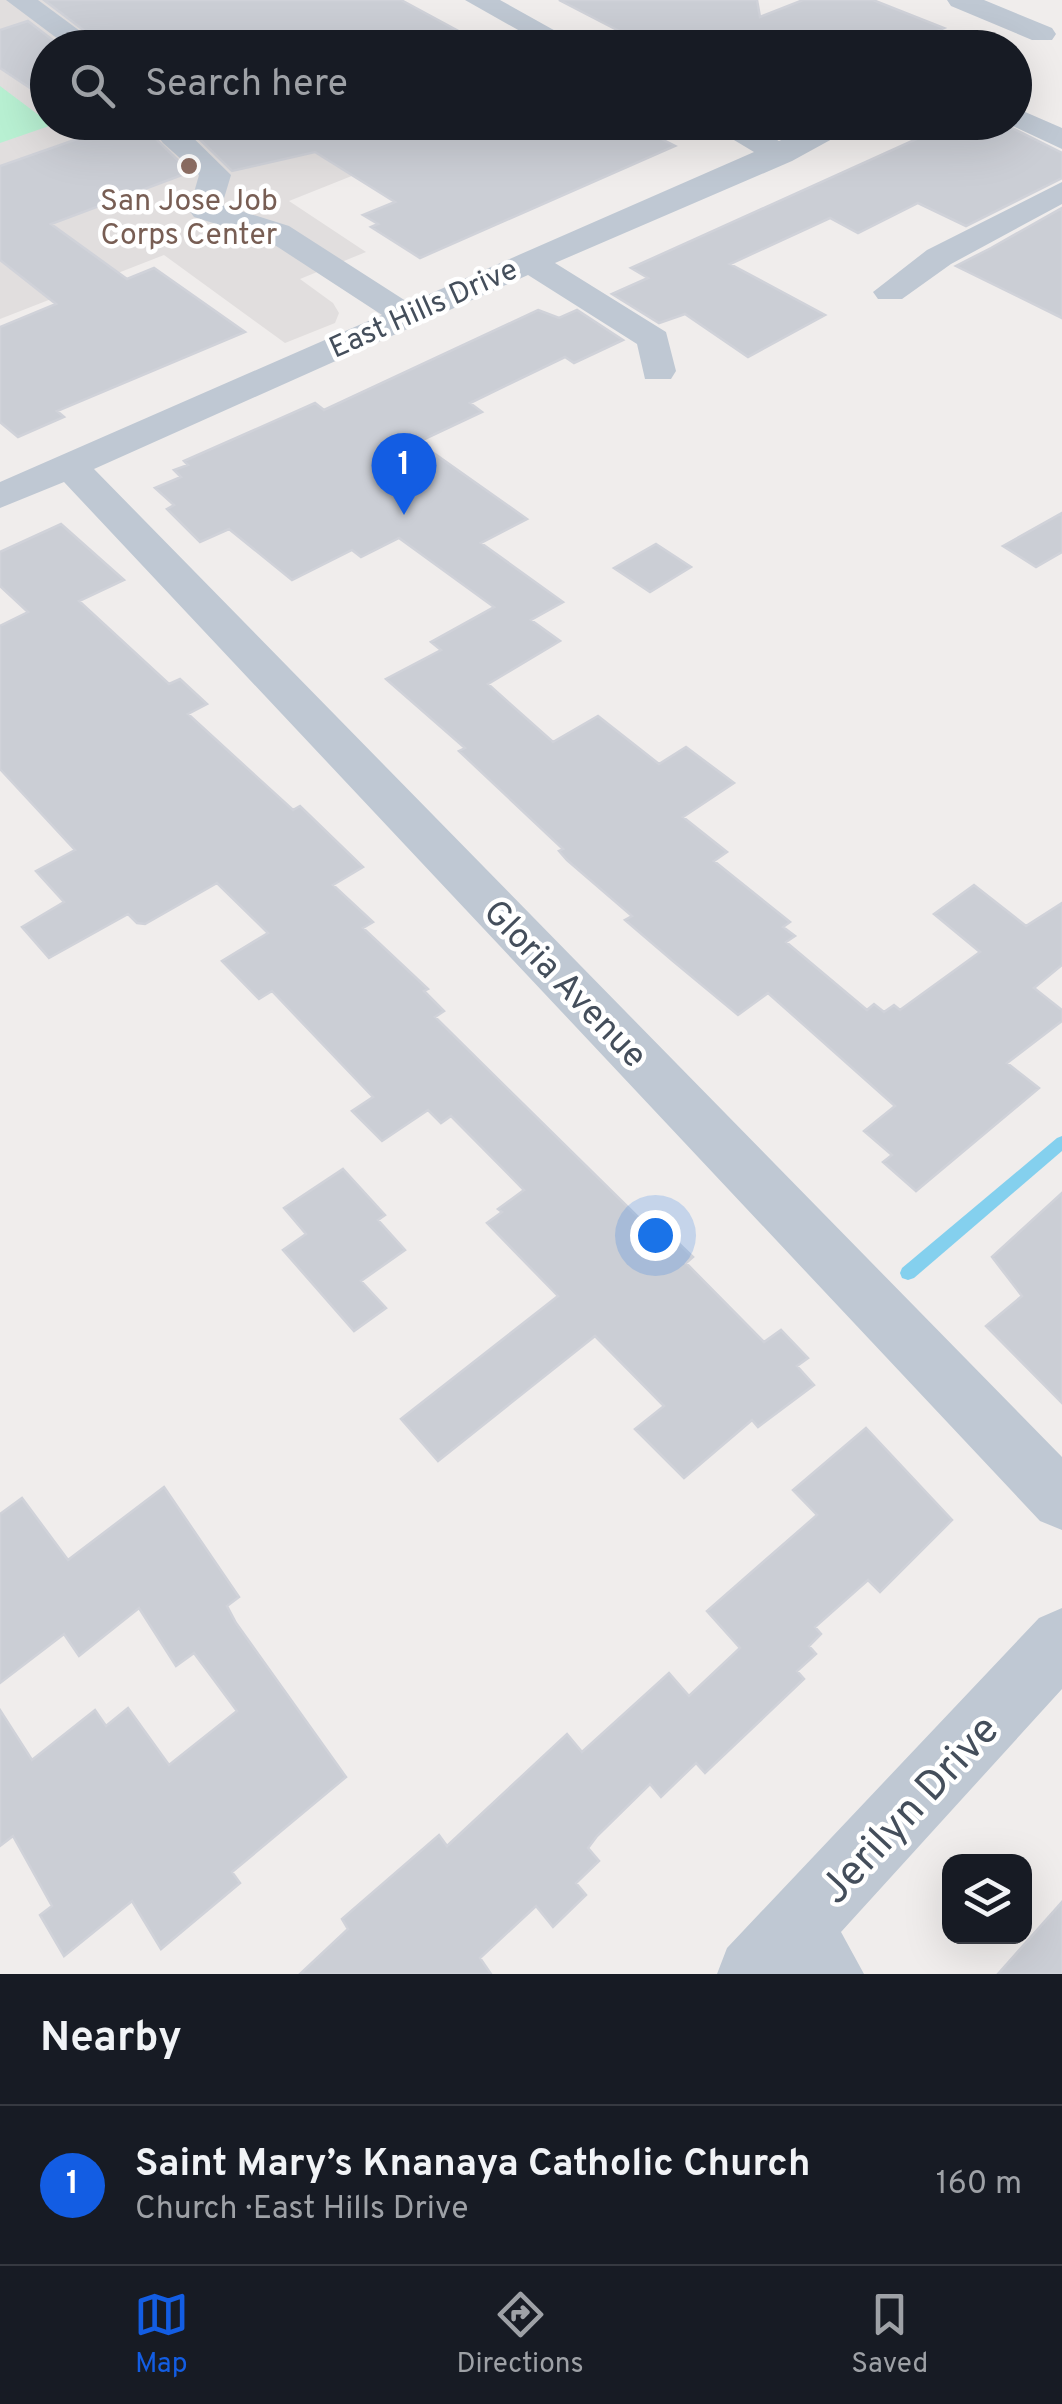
<!DOCTYPE html>
<html lang="en">
<head>
<meta charset="utf-8">
<style>
  body { margin:0; font-family:Overpass,sans-serif; background:#20242c; color:#f1f3f6 }
  .controls { position:absolute; right:30px; bottom:30px; display:grid; overflow:hidden; border-radius:20px; box-shadow:0 10px 40px #0002 }
  .controls button { width:90px; height:90px; display:grid; place-items:center; padding:0; border:0; border-bottom:2px solid #363941; background:#171b24; color:#f1f3f6; font:50px sans-serif }
  .you { position:absolute; left:655px; top:1235px; width:35px; height:35px; margin:-25px; border:8px solid #fff; border-radius:50%; background:#1a73e8; box-shadow:0 0 0 15px #1a73e833 }
  .badge { display:grid; place-items:center; width:65px; height:65px; border-radius:50%; background:#135de3; color:#fff; font-size:32px; font-weight:700 }
  .pin { position:absolute; translate:-50% -82px; filter:drop-shadow(0 2px 5px #0008) }
  .pin::after { content:''; position:absolute; top:52px; width:35px; height:30px; background:inherit; clip-path:polygon(0 0,100% 0,50% 100%) }
  .list { margin:0; padding:0; list-style:none }
  h2 { display:flex; justify-content:space-between; align-items:center; height:130px; margin:0; padding:0 40px; font-size:42px }
  h2 small { font-size:32px; font-weight:400; color:#9ea1a6 }
  .list li { display:grid; grid-template-columns:65px 1fr auto; gap:30px; align-items:center; box-sizing:border-box; height:160px; padding:0 40px; border-top:2px solid #363941 }
  .list b { display:block; font-size:38px; white-space:nowrap }
  .list p { margin:0; font-size:32px; white-space:nowrap; color:#9ea1a6 }
  .list em { font-size:32px; font-style:normal; color:#9ea1a6 }
  .icon { flex:none; width:55px; height:55px; fill:none; stroke:currentColor; stroke-width:2; stroke-linecap:round; stroke-linejoin:round }
  .map { position:relative; flex:none; width:1062px; height:1974px; overflow:hidden }
  .search { position:absolute; background:#171b24; box-shadow:0 10px 40px #0002; left:30px; right:30px; top:30px; height:110px; display:flex; align-items:center; gap:25px; box-sizing:border-box; padding:0 35px; border-radius:55px; color:#9ea1a6; font-size:38px }
  .sheet { height:290px; background:#171b24 }
  nav { display:flex; justify-content:space-around; align-items:center; box-sizing:border-box; height:140px; border-top:2px solid #363941; background:#171b24; font-size:28px; color:#9ea1a6 }
  nav a { display:grid; justify-items:center; gap:5px }
  nav .on { color:#135de3 }
  .map>svg:first-child { display:block }
  .education { fill:#e1dede }
  .green { fill:#b8f0d2 }
  .lines { fill:none; stroke-linecap:round; stroke-linejoin:round }
  .stream { fill:#84d0ee; fill-rule:evenodd }
  .building { fill:#cbced5; stroke:#d0d2d9; stroke-width:2.5 }
  .minor { fill:#bfc8d3; fill-rule:evenodd }
  .education-dot { fill:#8d6e63; stroke:#fff; stroke-width:4 }
  .labels { text-anchor:middle; stroke-width:9; stroke-linejoin:round; paint-order:stroke }
  .far-education-label { font-size:30px; fill:#785e54; stroke:#fff }
  .far-street-label { font-size:30px; fill:#444e5b; stroke:#fff }
  .street-label { font-size:35px; fill:#444e5b; stroke:#fff }
  .near-street-label { font-size:42px; fill:#444e5b; stroke:#fff }
</style>
</head>
<body>
<div class="map">
<svg width="1062" height="1974" viewBox="0 0 1062 1974">
  <rect width="100%" height="100%" fill="#f0edec"/>
  <!-- education -->
  <path class="education" d="M0,0H238L322,47L48,48V122H454L467,130L289,201L366,252L300,279L333,303L339,313L335,323L285,343L164,255L0,319Z"/>
  <!-- green -->
  <path class="green" d="M0,86L48,122L55,124L0,143Z"/>
  <g class="lines">
    <!-- stream -->
    <path class="stream" d="M1062,1136V1151L914,1278L908,1280L902,1278L900,1273L902,1268L1057,1138Z"/>
  </g>
  <!-- building -->
  <path class="building" d="M44,0H401L490,48H107Z
    M559,0H757L760,17L803,0H873L944,28L898,48H652Z
    M28,21L63,48H48V100L0,68V30Z
    M126,122L148,137L153,136L190,172L51,224L127,279L154,268L245,332L57,411L64,417L18,437L0,422V327L56,304L0,260V166Z
    M628,122L675,146L420,258L371,227L378,224L363,215L395,202L315,152L232,171L184,124Z
    M954,122H1000L1062,153V178L966,226L918,203L858,233L830,218L730,264L825,315L748,357L685,314L659,323L612,294L648,278L631,268Z
    M1062,208V318L956,266L991,248Z
    M538,310L559,318L577,310L623,340L574,363L565,357L470,403L482,412L418,442L527,519L481,543L563,602L531,620L560,641L488,684L553,742L598,716L659,764L686,747L734,783L683,817L727,852L714,861L790,922L783,927L795,936L786,942L867,1010L874,1004L884,1012L894,1005L900,1010L980,952L934,914L974,885L1026,926L1062,903V965L1034,988L1062,1010V1021L1007,1063L1039,1088L916,1191L883,1162L892,1155L864,1131L895,1106L768,993L738,1015L673,961L625,920L632,916L567,860L559,851L563,849L459,751L465,748L386,679L441,650L431,642L494,607L399,538L361,557L352,550L292,580L229,529L200,542L167,509L174,505L155,488L181,477L174,470L188,465L184,461L315,403L324,410Z
    M1062,513V552L1036,567L1003,546Z
    M61,524L124,580L79,601L169,684L180,679L207,704L188,714L293,810L300,806L363,867L333,885L373,922L363,928L428,989L424,991L444,1011L435,1017L641,1220L648,1214L693,1257L686,1263L764,1342L781,1330L808,1358L797,1366L814,1385L758,1427L752,1420L684,1478L635,1429L664,1406L595,1336L438,1461L401,1419L558,1296L487,1223L502,1212L498,1209L524,1190L451,1116L441,1123L428,1110L382,1141L352,1111L373,1097L272,991L259,999L222,961L268,933L217,883L145,924L137,923L128,914L49,958L22,927L64,902L36,871L75,850L0,769V626L28,612L0,586V552Z
    M656,544L691,567L650,592L614,568Z
    M343,1169L385,1215L378,1220L405,1250L361,1281L386,1308L354,1331L283,1250L306,1234L284,1208Z
    M1062,1193V1403L986,1326L1022,1296L992,1257Z
    M866,1428L952,1520L880,1592L868,1580L815,1627L821,1634L809,1646L816,1654L797,1671L804,1679L705,1773L696,1763L661,1797L650,1784L597,1836L588,1848L599,1861L576,1883L586,1895L553,1927L536,1906L480,1958L491,1974H300L348,1929L342,1919L439,1835L447,1846L567,1734L582,1752L669,1673L689,1696L740,1648L707,1611L817,1515L793,1490Z
    M164,1487L239,1597L227,1606L236,1623L346,1777L232,1872L240,1883L161,1949L132,1901L64,1956L40,1915L52,1906L13,1836L0,1846V1710L32,1760L95,1710L106,1726L128,1708L169,1765L237,1711L194,1653L176,1666L139,1608L79,1656L64,1634L0,1683V1514L22,1498L68,1560Z
    M1062,1902V1974H998Z"/>
  <g class="lines">
    <!-- minor -->
    <path class="minor" d="M6,0H38L103,48H70Z
      M465,0H500L586,48H550Z
      M947,0H984L1052,28L1056,34L1052,40H1032L951,6Z
      M1014,107L1062,128V149L1004,122H1014Z
      M147,122H177L231,175L222,205L289,226L409,303L754,152L704,122H743L779,141L822,122H863L792,161L555,263L666,332L676,371L671,379H645L637,344L528,275L94,469L1062,1457V1530L1040,1521L64,482L0,508V482L382,315L267,240L194,217L189,210L199,175L163,143Z
      M1062,182V204L951,264L902,299H878L873,292L927,250Z
      M1062,1608V1689L841,1932L864,1974H717L727,1948L1039,1618Z"/>
  </g>
  <!-- markers -->
  <circle class="education-dot" cx="189" cy="166" r="10"/>
  <g class="labels">
    <!-- far-education labels -->
    <g class="far-education-label">
      <text x="189" y="210">San Jose Job<tspan x="189" dy="34">Corps Center</tspan></text>
    </g>
    <!-- far-street labels -->
    <g class="far-street-label">
      <text transform="translate(423 308) rotate(-24)" y="10">East Hills Drive</text>
    </g>
    <!-- street labels -->
    <g class="street-label">
      <text transform="translate(566 983) rotate(46)" y="12">Gloria Avenue</text>
    </g>
    <!-- near-street labels -->
    <g class="near-street-label">
      <text transform="translate(908 1808) rotate(-47)" y="15">Jerilyn Drive</text>
    </g>
  </g>
</svg>
<div class="controls">
<button><svg class="icon" aria-label="layers" viewBox="0 0 24 24"><path d="M12 4l9 5-9 5-9-5zM3 14l9 5 9-5"/></svg></button>
</div>
<div class="you"></div>
<div class="pin badge" style="left:404px;top:515px">1</div>
<div class="search"><svg class="icon" aria-label="search" viewBox="0 0 24 24"><circle cx="10" cy="10" r="6"/><path d="M15 15l6 6"/></svg>Search here</div>
</div>
<section class="sheet">
<h2>Nearby<small></small></h2>
<ul class="list">
<li><span class="badge">1</span><div><b>Saint Mary’s Knanaya Catholic Church</b><p>Church · East Hills Drive</p></div><em>160 m</em></li>
</ul>
</section>
<nav>
<a class="on"><svg class="icon" aria-label="map" viewBox="0 0 24 24"><path d="M3 6l6-2 6 2 6-2v14l-6 2-6-2-6 2zM9 4v14M15 6v14"/></svg>Map</a>
<a><svg class="icon" aria-label="directions" viewBox="0 0 24 24"><path d="M12 3l9 9-9 9-9-9zM9 14v-3h6M13 9l2 2-2 2"/></svg>Directions</a>
<a><svg class="icon" aria-label="saved" viewBox="0 0 24 24"><path d="M7 4h10v16l-5-4-5 4z"/></svg>Saved</a>
</nav>
</body>
</html>
